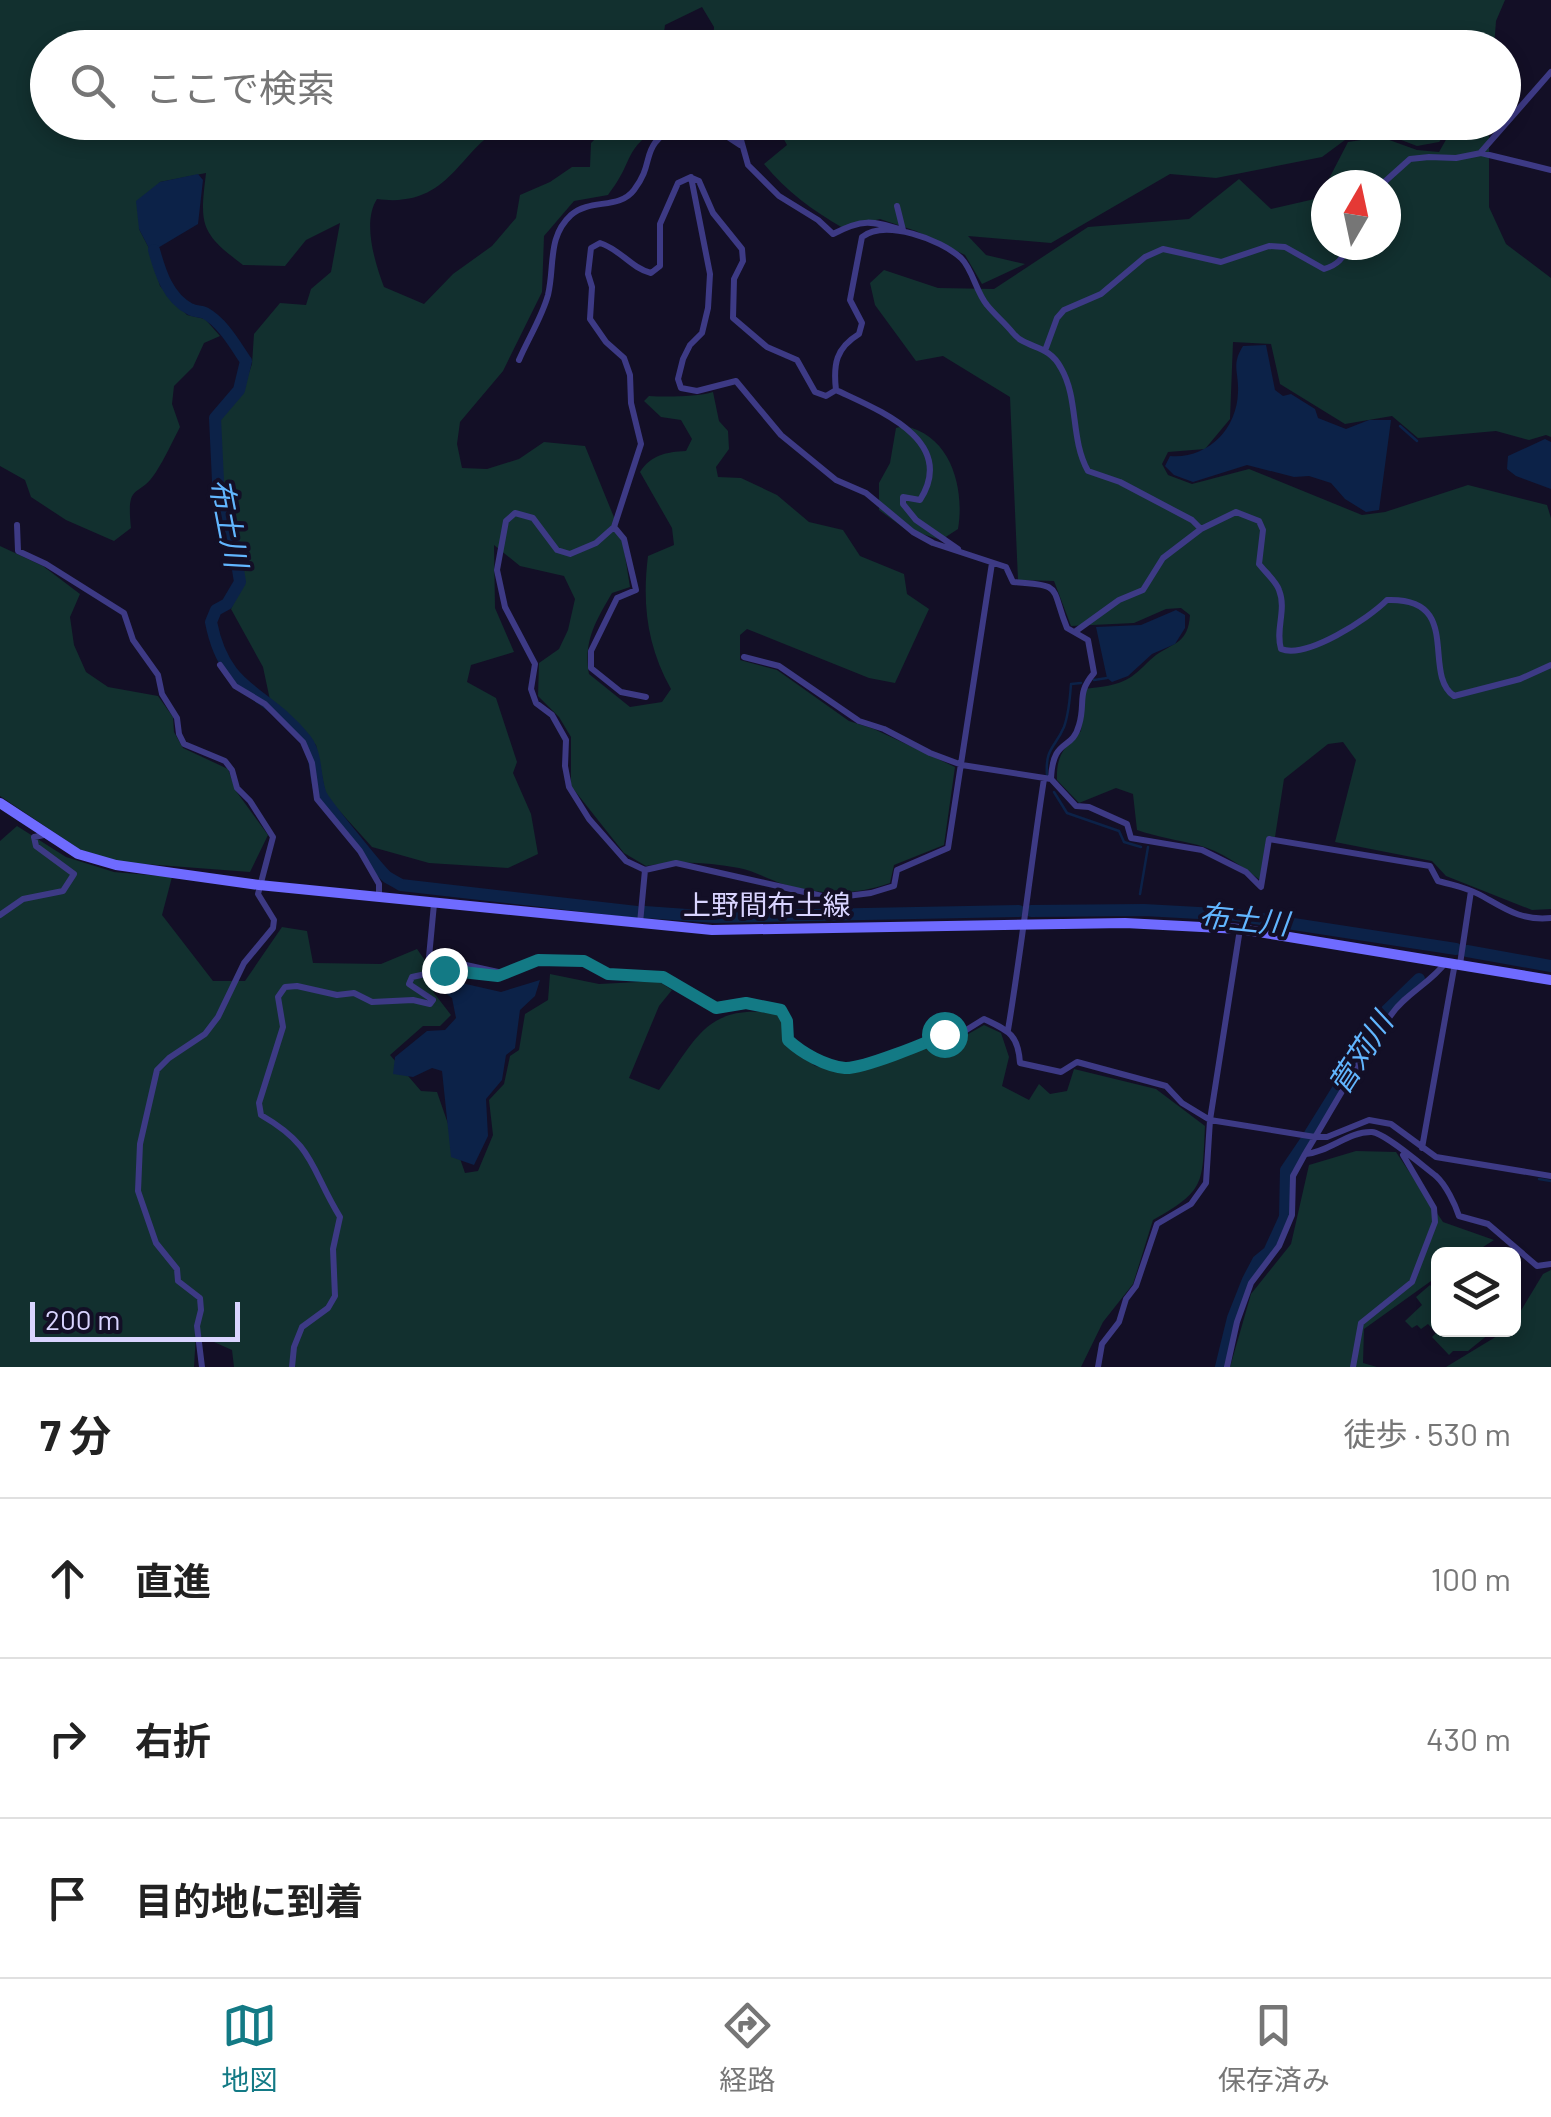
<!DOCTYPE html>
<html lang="ja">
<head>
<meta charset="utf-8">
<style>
  body { margin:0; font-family:Barlow,"Noto Sans JP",sans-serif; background:#f2f2f2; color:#222 }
  .controls { position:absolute; right:30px; bottom:30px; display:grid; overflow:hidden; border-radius:15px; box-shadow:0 5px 15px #0003 }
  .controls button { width:90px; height:90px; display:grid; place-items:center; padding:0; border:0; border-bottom:2px solid #e0e0e0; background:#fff; color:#222; font:50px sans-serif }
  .compass { position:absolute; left:1311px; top:170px; width:90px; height:90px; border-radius:50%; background:#fff; box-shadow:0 5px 15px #0003; rotate:9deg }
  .scale { position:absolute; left:30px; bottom:25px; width:210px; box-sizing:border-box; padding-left:10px; border:5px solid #d9d4ff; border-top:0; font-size:28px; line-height:35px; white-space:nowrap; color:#d9d4ff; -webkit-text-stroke:8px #130f26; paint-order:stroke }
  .stop { position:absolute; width:30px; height:30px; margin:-22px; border:8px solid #137a85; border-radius:50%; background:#fff }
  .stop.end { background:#137a85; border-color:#fff; box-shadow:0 2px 10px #0008 }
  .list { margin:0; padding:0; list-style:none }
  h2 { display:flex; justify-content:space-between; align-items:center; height:130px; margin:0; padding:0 40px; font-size:42px }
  h2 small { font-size:32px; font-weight:400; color:#767676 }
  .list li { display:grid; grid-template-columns:65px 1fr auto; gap:30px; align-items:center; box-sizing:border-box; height:160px; padding:0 40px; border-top:2px solid #e0e0e0 }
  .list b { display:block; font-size:38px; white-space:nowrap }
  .list em { font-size:32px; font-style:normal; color:#767676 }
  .icon { flex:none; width:55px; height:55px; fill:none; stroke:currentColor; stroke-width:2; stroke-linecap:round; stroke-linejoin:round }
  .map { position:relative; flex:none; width:1551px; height:1367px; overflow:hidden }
  .search { position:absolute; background:#fff; box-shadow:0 5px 15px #0003; left:30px; right:30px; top:30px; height:110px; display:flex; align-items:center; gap:25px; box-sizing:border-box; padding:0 35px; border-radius:55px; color:#767676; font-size:38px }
  .sheet { height:610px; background:#fff }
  nav { display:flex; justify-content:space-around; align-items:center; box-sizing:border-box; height:140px; border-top:2px solid #e0e0e0; background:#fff; font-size:28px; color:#767676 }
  nav a { display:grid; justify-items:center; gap:5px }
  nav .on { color:#137a85 }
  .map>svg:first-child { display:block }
  .green { fill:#12302f; fill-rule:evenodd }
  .water { fill:#0c2248 }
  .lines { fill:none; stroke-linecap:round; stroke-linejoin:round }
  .stream { stroke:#0c2248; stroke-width:2.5 }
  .river { stroke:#0c2248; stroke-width:12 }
  .street { stroke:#3d3a85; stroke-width:6 }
  .secondary { stroke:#6f6bff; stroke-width:10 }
  .route { stroke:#137a85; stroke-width:12 }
  .labels { text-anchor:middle; stroke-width:8; stroke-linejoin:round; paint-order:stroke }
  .street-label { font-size:28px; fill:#d9d4ff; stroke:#130f26 }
  .water-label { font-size:30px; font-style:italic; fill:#62b6ff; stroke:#130f26 }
</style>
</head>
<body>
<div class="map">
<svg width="1551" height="1367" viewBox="0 0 1551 1367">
  <rect width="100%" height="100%" fill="#130f26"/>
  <!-- green -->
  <path class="green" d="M0,0H1505L1496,21L1494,48L713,47L714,27L702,7L665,25L662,47L48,48V122L528,123C460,124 464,211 377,199C362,222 375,263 384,287L424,304L453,274L492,246L516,218L520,195L550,182L572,167H590L591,143C618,115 633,123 670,123C621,146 637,158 608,195L574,201L544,236L542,292L503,371L460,422L457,444L462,468L487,469L519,459L544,442L585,446L622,537L630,587L612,593C596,621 583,641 589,674L630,707L662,702L671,689C647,646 642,604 648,556L674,545L672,528L640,472C651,455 666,452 686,451L692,439L681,420L661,417L644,401L649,396C665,397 697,397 713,392L719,421L728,431L729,449L716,467L718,477L741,478L777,495L809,522L843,530L860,556L904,574L907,594L929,609L895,683L869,678L747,629L740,635V660L777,670L849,721L874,729L955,767L944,845L894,865L890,883C854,896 818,895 783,884C768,879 754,871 739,868C707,862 676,860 646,866L624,853L571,786V737L559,717L538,696L539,663L559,649L568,630L575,599L564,576L520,566L494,545L495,608L514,652L471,665L467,682L496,698L517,762L513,773L531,814L538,854L508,868L429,863L372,847L326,796L316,745L270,700L263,667L231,609L243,583L237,534L222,498L219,419L242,393L252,364L254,334L280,303L306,305L311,289L331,272L340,223L306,240L285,266L243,265C199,232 200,224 206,173L160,182L139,229L151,252L160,286L187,315L205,319L220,336L204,343L193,367L174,386L172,404L180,427C172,442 165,458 156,472C138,500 126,480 131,528L114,541L66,520L31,497L25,480L0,466Z
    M1456,122L1489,123V207L1506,244L1551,278V437L1546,435L1529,440L1496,431L1418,438L1392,416L1345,424L1280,384L1271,344L1233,342L1230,419L1205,449L1168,452L1162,464L1168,475L1192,484L1249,469L1362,515L1385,512L1468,485L1547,505L1551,518V909L1532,910L1446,876L1432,861L1335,842L1356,760L1343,742L1328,744L1284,779L1275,837H1267L1260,880C1241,866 1221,851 1198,845C1178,840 1157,837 1137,830L1133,794L1116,788L1079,803L1057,780C1056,756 1064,747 1081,731L1084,689C1100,687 1117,686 1131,677C1140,671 1147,662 1156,655C1175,642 1188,643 1190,615L1181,608L1166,609L1134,623L1071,626L1054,581L1018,580L1010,397L943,356L916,361L875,305L870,283L884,270L938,288L994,289L1088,227L1189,219L1239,179L1271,209L1319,198L1348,142L1381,137L1417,150L1439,152ZM1326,185H1386V245H1326Z
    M775,123H1454L1439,142L1417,146L1380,132L1349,137L1322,157L1216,178L1170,174L1051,243L968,236L986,255L1025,264L982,284L965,255L916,231L880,219L843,228C812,210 787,192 764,164L787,145Z
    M904,426C951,435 965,488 958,529L941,540L904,528L879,510V483L890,463L896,428Z
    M0,546L43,566L80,594L70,617L74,645L86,672L108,687L158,696L173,717L174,732L183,748L228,769L236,791L268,835L250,872L118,862L79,849L0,796Z
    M17,826L66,857L114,872L172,877L162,915L213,981H245L282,927L307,931L313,963L381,964L417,949L429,966L434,993L451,1015L440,1026H423L390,1055L421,1091L437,1092L465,1173L478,1171L493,1135L489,1100L504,1084L510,1056L519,1050L525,1014L548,1000L550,974L599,984L658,981L672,990L659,1006L629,1078L659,1090C696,1040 706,1002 778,1014L784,1024L782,1040L815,1066L850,1073L926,1048L945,1038L963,1037L984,1025L1001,1033L1009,1057L1002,1086L1029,1100L1039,1084L1050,1094L1067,1091L1074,1069L1156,1089L1205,1126C1202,1184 1206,1190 1153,1220L1133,1284L1103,1322L1081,1367H234L232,1350L196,1334L194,1367H0V841Z
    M1356,1151L1396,1152L1443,1222L1494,1240L1472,1254H1438V1276L1364,1329L1363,1363L1377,1367H1230L1251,1294L1291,1244L1309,1165Z
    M1551,1270V1367H1446L1507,1330H1514V1322L1543,1274Z
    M1430,1285L1438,1294V1330H1494L1468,1351H1453L1449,1355L1432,1337L1436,1333L1428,1324L1421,1329L1417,1325L1412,1328L1405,1321L1422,1305L1416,1297Z"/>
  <!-- water -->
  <path class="water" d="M198,174L203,180L198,224L151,252L139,229L136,201L160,182Z
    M1266,345L1275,390L1283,396L1291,394L1315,409L1318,418L1346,429L1369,420H1391L1379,510L1366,512L1345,499L1331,483L1309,476L1294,477L1247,465L1193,482L1174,475L1165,466L1170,456C1207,459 1237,430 1238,392C1239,372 1231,365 1243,346Z
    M1545,439L1551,442V489L1516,476L1507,469L1508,456Z
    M1176,610L1185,615V628L1175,644L1152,654L1128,676L1112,682L1107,678L1096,627L1141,625Z
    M444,979L501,992L540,980L535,996L520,1010L515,1048L506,1055L502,1080L486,1099L488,1136L474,1165L451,1157L442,1071L432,1068L413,1077L393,1074L395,1057L427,1031L445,1030L456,1018L452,998L437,987L434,981Z"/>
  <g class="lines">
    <!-- stream -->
    <path class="stream" d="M1400,426L1417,441
      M1094,680L1107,678
      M1047,775C1045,748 1055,748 1064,727C1069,713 1070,699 1071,684L1081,683
      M1054,792L1067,813L1119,831L1124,842L1141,847
      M1140,894L1148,847
      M1539,1179L1551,1181"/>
    <!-- river -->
    <path class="river" d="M154,250C160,272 168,298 190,309C195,312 200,311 205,313C223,323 235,345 246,361L239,390L215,418L219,502L232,532L240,582L227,604L216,610L211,622C225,694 266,689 306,740C317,755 314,774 320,792C321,799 380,871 387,877C392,880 396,882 401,885L637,912
      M1031,911L1144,910L1235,915L1456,949
      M645,912L715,917L1019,911
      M1467,951L1551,966
      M1310,1134L1387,1010L1419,979
      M1221,1367L1233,1318L1248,1280L1258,1261L1269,1252L1285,1217L1286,1170L1305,1142"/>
    <!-- street -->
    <path class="street" d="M705,122L740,145
      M736,122L748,165L779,196L818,220L833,234C863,218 872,221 903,230L897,206
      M1481,152L1551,72
      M691,177L678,183L660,224V266L651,273C631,268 620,249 600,243L591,248L588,274L592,287L590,319L606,342L624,358L630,375L631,403L641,444L614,527L596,543L570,554L557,550L533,518L515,513L506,521L497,570L505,607L535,664L531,689L536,703L552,715L566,740L565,766L569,787L589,819L626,861L645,870L676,863L831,898L871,893L894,886L897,870L948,848L992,563
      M691,177L710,274L708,308L702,333L690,345L683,359L678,379L681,388L697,391L736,381L781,435L836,480L866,493L913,532L933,543L1006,567L1013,582C1065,585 1050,587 1067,628L1088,640L1094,673C1076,694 1086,702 1079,725C1072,752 1053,736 1051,779L1076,806L1089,807L1127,824L1131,838L1202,850L1246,872L1261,887L1269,839L1430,866L1438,881C1454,885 1470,889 1484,897C1507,910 1523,921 1551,918
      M692,178L699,181L713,213L742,249L743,261L734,279L733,318L767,347L797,360L815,392L826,396L836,390C878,410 958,440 920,500L903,497V504L916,520L958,549
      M1381,185L1410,159L1429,157L1456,158L1481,153L1551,170
      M1046,348L1057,318L1064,310L1101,294L1145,257L1163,249L1221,262L1269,246L1285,247L1324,269C1337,265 1344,259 1347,245
      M519,360C528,339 542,317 548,295C555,266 547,237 571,215C590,198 619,210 634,190C658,159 635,148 682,122
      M836,390C833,364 836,348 859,334L862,323L850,300L862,237C885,219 940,239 961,258C973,270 976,292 987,305C995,315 1005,323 1013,333C1027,350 1048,343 1061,368C1079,399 1070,439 1088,471L1120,482L1192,520L1201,529
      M17,525L18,551L46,564L124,613L133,640L158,675L162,694L177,718L179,734L184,744L225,761L232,770L237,788L250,801L273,837L258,894L274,920L273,928L244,963L218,1017L205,1034L169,1058L157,1070L140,1144L138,1191L156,1243L177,1269L178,1281L200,1298L201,1310L197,1326L202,1367
      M614,527L624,539L636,590L617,598L591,651V668L621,692L646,697
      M1076,631L1119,600L1143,590L1163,558L1201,529L1236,512L1259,521L1263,530L1259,564C1265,572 1276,581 1279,590C1287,610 1275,629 1281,649C1307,659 1368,619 1387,600C1464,597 1421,673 1454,696L1520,679L1551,665
      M744,657L779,666L859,721L884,729L930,753L962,765L1051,779
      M220,665L235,686L265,704L303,742L312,763L317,799L360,851L379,884V898
      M434,904L429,957L498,972
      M0,915L23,899L63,891L74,874L36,846L34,837L44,835
      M640,923L645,870
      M1460,964L1471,891
      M1008,1030C1022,946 1031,863 1044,779
      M1422,1148L1455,963
      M1306,1154C1329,1152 1349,1131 1372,1132C1385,1133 1424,1167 1436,1176C1446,1185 1455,1204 1459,1216L1488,1224L1537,1266L1551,1264
      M292,1367L294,1347L302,1327L328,1308L335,1296L333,1249L340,1217C310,1168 315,1146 261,1115L259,1103L283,1027L278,997L285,987L297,986L337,995L354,993L372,1002L413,1000L430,1004L433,1000L409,984L412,977L444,970L498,976L538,961H584L608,974L663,977L716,1008L747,1003L781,1010L787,1021L788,1040L798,1050L820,1060L848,1069L923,1045L944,1034L963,1032L984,1019C1009,1031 1018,1034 1020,1063L1061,1072L1077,1062L1166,1086L1182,1103L1210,1120L1315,1137H1327L1369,1120L1391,1124L1436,1157L1551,1176
      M1098,1367L1102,1344L1119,1322L1126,1299L1136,1286L1157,1224L1191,1204L1206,1183L1210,1120L1240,929
      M1227,1367L1237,1322L1251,1283L1279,1246L1292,1215L1293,1176L1305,1154C1333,1108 1359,1059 1391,1015C1406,993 1431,983 1446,962
      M1353,1367L1361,1323L1412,1282L1435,1222L1434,1208L1403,1155"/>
    <!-- secondary -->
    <path class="secondary" d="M0,803L78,854L116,865L259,885L712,930L1125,923L1240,929L1551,980"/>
  </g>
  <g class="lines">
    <!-- route -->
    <path class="route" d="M444,970L498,976L538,960L584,961L608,974L663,977L716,1008L746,1003L781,1010L787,1021L788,1040C802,1053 825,1066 845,1068C862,1069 927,1043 944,1034"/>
  </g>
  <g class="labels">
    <!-- street labels -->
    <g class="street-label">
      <text x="767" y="915">上野間布土線</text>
    </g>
    <!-- water labels -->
    <g class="water-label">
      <text transform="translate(228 523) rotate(79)" y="10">布土川</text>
      <text transform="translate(1244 920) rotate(6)" y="10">布土川</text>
      <text transform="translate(1361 1054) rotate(-57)" y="10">菅苅川</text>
    </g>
  </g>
</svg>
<div class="controls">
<button><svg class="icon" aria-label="layers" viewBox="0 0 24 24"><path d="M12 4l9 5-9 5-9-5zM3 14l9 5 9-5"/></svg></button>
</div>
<svg class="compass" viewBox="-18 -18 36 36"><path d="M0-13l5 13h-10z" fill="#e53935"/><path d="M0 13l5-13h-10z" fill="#767676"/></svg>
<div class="scale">200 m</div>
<div class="stop" style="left:944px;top:1034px"></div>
<div class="stop end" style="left:444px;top:970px"></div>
<div class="search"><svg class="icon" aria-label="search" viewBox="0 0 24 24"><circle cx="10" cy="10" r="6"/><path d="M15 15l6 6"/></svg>ここで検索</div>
</div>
<section class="sheet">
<h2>7 分<small>徒歩 · 530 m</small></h2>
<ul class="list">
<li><svg class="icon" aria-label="ahead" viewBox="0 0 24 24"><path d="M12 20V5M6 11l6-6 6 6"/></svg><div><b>直進</b></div><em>100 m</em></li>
<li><svg class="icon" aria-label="right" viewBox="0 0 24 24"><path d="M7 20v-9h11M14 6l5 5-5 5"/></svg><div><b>右折</b></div><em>430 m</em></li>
<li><svg class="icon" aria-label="arrive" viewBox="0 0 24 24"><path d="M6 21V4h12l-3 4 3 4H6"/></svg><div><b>目的地に到着</b></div></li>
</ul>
</section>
<nav>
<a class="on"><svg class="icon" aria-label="map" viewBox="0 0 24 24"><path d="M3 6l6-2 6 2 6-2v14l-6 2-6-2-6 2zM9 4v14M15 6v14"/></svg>地図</a>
<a><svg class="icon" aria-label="directions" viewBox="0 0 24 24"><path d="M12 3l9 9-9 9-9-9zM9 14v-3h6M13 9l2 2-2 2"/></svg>経路</a>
<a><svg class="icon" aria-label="saved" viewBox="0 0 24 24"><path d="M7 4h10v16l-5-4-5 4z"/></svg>保存済み</a>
</nav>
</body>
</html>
